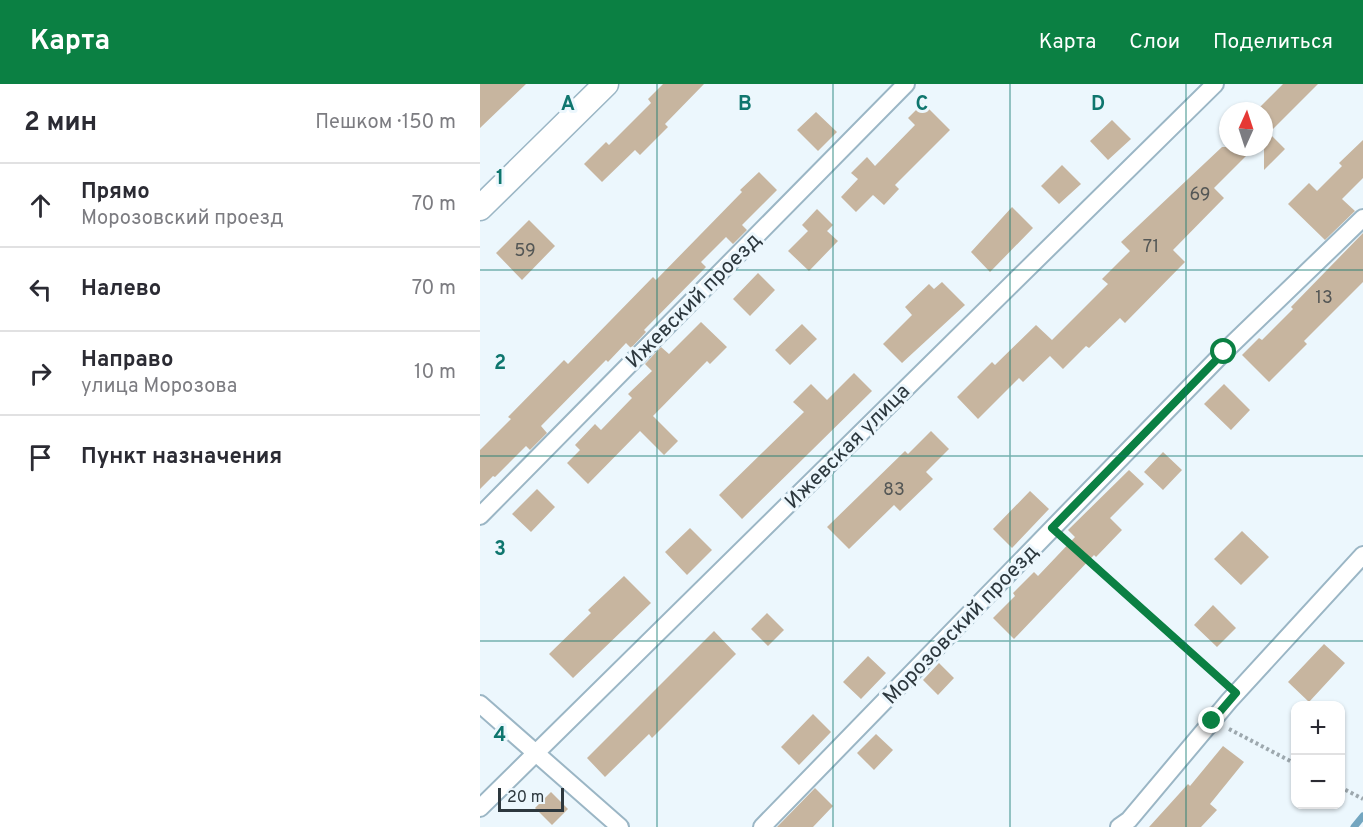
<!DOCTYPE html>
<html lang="ru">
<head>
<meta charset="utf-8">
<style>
  body { margin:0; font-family:Overpass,sans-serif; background:#f7f7f7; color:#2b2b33 }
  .controls { position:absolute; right:18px; bottom:18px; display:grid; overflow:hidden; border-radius:12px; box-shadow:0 2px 4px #0004 }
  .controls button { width:54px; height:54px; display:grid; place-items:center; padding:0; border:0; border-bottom:2px solid #e1e1e2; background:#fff; color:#2b2b33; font:30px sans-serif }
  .compass { position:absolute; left:739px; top:18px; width:54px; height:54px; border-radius:50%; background:#fff; box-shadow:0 2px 4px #0004; rotate:3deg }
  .scale { position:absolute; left:18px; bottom:15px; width:66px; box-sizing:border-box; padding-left:6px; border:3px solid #2d383e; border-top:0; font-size:16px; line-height:21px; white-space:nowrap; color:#2d383e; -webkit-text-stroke:4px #ecf7fd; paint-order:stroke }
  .stop { position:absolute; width:18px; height:18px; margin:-14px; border:4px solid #0b8043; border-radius:50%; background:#fff }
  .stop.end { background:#0b8043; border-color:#fff; box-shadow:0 2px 6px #0008 }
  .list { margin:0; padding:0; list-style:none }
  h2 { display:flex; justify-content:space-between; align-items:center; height:78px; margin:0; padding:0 24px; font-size:26px }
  h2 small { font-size:20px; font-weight:400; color:#7c7c81 }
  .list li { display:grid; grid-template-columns:39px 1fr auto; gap:18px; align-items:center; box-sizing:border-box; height:84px; padding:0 24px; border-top:2px solid #e1e1e2 }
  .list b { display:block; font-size:22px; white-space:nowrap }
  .list p { margin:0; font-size:20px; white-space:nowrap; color:#7c7c81 }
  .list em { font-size:20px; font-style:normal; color:#7c7c81 }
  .icon { flex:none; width:33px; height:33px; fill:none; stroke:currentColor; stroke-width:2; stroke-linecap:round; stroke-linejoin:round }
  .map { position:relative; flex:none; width:883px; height:743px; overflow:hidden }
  header { display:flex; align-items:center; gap:36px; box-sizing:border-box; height:84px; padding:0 30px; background:#0b8043; color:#fff }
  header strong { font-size:28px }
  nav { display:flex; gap:33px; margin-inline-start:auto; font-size:21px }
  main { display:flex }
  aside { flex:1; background:#fff }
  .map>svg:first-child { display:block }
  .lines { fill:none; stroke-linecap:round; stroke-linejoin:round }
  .stream { stroke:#73a6c0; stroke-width:7 }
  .building { fill:#c7b59f }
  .street-casing { stroke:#9bb6c5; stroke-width:20 }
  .secondary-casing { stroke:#9bb6c5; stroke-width:27 }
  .path { stroke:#9da8ae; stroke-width:4; stroke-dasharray:3 3; stroke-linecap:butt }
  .street { stroke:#fff; stroke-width:16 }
  .secondary { stroke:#fff; stroke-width:24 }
  .route { stroke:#0b8043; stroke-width:8 }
  .grid { fill:none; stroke:#0f766e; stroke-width:1.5; stroke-opacity:0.55 }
  .labels { text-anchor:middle; stroke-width:6; stroke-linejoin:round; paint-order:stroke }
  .number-label { font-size:18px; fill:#545756 }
  .street-label { font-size:21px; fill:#2d383e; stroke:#ecf7fd }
  .grid-label { font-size:20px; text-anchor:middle; font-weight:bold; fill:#0f766e; stroke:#ecf7fd; stroke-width:6; stroke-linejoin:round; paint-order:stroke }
</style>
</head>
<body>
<header>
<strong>Карта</strong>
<nav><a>Карта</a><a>Слои</a><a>Поделиться</a></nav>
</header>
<main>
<aside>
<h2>2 мин<small>Пешком · 150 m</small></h2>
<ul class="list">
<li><svg class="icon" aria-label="ahead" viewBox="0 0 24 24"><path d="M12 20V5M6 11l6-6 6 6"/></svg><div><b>Прямо</b><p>Морозовский проезд</p></div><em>70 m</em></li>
<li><svg class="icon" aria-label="left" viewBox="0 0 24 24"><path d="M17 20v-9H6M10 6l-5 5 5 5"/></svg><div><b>Налево</b></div><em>70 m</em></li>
<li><svg class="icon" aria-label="right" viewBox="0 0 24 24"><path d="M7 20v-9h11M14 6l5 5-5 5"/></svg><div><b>Направо</b><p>улица Морозова</p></div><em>10 m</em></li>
<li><svg class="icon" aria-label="arrive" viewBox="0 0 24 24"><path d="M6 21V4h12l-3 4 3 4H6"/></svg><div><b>Пункт назначения</b></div></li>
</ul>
</aside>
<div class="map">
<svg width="883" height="743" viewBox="0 0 883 743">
  <rect width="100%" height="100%" fill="#ecf7fd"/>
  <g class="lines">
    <!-- stream -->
    <path class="stream" d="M874,743L883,732"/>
  </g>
  <!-- building -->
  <path class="building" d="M0,0H46L0,44Z
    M183,0H224L185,40L188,43L160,71L155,66L122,98L104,80L126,58L129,61L171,19L168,15Z
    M803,0H838L789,49L805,65L784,86V27H776Z
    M443,19L470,46L415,101L419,105L404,121L393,111L376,128L361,113L378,95L371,89L387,73L395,82L435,41L428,34Z
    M336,28L357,48L338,67L317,46Z
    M632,36L651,55L628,76L610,57Z
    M883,56V94L862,115L875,127L845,156L808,120L829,99L837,107L862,82L859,79Z
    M742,63H775L734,104L744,114L693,166L705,178L645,239L640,234L609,264L606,262L583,285L570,272L543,298L539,294L498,335L477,313L512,278L515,281L556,241L572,256L628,200L622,195L650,167L641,158Z
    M582,81L601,100L579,120L561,102Z
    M279,88L297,106L262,141L267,146L253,160L246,153L221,178L226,183L164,246L166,248L151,264L146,259L128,278L126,276L61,342L67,349L50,366L46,362L15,393L13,392L0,405V366L31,335L28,333L84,276L88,280L173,193L176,196L262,108L260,106Z
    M532,123L553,144L510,188L491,168Z
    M337,125L353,141L347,147L358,157L329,187L308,167L328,147L322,141Z
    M49,136L75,162L42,196L16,169Z
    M883,149V198L824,257L827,260L789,298L762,271L779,254L782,256L813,225L811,223Z
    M278,189L295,206L270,232L253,215Z
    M462,198L485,221L422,279L403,260L432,231L425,223L449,200L454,205Z
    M221,238L247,263L230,280L227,277L173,332L198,357L184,371L160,347L108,400L87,379L100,366L95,361L115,340L121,346L152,314L148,310L172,287L165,280L181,263L189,270Z
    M322,240L337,255L310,281L295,266Z
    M374,289L392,307L262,435L239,411L324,328L313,318L331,300L347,316Z
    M744,300L770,326L751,346L724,320Z
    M451,347L469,365L446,388L453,395L420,427L414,421L369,465L347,443L425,367L428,370Z
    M683,368L702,386L683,406L664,388Z
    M649,386L664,400L630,434L642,446L616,473L614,471L534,555L513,534L535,512L533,509L554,488L558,492L595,453L588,446Z
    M57,405L75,423L51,448L32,430Z
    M550,407L569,425L532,464L513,445Z
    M210,444L232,466L207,491L185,468Z
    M762,447L789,473L761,501L734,475Z
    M144,492L171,519L93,594L69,570L111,529L108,526Z
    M733,521L756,544L737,563L714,541Z
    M287,529L304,546L288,562L271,545Z
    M234,547L256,570L172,654L169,650L125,693L107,674Z
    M844,560L865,579L829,618L808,598Z
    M388,572L406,589L381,615L363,598Z
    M459,579L474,594L458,611L443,596Z
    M333,630L351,648L319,681L301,663Z
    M396,650L413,666L394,686L377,669Z
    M743,662L764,678L730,720L737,726L721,743H669L708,700L710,702Z
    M335,704L353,722L333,743H297Z
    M71,708L88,725L72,741L55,724Z"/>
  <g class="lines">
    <defs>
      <path id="street" d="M0,432L426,0
        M0,620L140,743
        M0,724L735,0
        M282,743L744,268L883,134
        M639,743L649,736L749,617L883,471"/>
      <path id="secondary" d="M0,124L126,0"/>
    </defs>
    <!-- street casing -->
    <use href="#street" class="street-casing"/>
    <!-- secondary casing -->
    <use href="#secondary" class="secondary-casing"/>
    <!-- path -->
    <path class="path" d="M586,457L744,598
      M749,645L816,680
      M860,703L883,715"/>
    <!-- street -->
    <use href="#street" class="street"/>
    <!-- secondary -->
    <use href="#secondary" class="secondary"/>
  </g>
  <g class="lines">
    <!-- route -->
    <path class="route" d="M732,637L756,609L572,444L744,268"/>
  </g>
  <!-- grid -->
  <path class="grid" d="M177,0V743M353,0V743M530,0V743M706,0V743M0,186H883M0,372H883M0,557H883"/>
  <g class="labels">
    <!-- number labels -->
    <g class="number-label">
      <text x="720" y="116">69</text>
      <text x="671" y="168">71</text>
      <text x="45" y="172">59</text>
      <text x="844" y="219">13</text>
      <text x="414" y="411">83</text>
    </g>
    <!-- street labels -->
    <g class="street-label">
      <text transform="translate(213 216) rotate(-45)" y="7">Ижевский проезд</text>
      <text transform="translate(367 362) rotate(-45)" y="7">Ижевская улица</text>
      <text transform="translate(480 540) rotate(-46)" y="7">Морозовский проезд</text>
    </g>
  </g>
  <g class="grid-label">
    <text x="88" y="26">A</text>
    <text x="265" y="26">B</text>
    <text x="442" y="26">C</text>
    <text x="618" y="26">D</text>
    <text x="20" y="100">1</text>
    <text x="20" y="285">2</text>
    <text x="20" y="471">3</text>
    <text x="20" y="657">4</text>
  </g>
</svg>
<div class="controls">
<button>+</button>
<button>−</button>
</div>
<svg class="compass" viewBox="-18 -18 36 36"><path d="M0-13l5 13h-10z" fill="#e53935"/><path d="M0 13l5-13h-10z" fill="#7c7c81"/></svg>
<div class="scale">20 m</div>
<div class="stop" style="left:744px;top:268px"></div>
<div class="stop end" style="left:732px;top:637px"></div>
</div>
</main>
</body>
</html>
